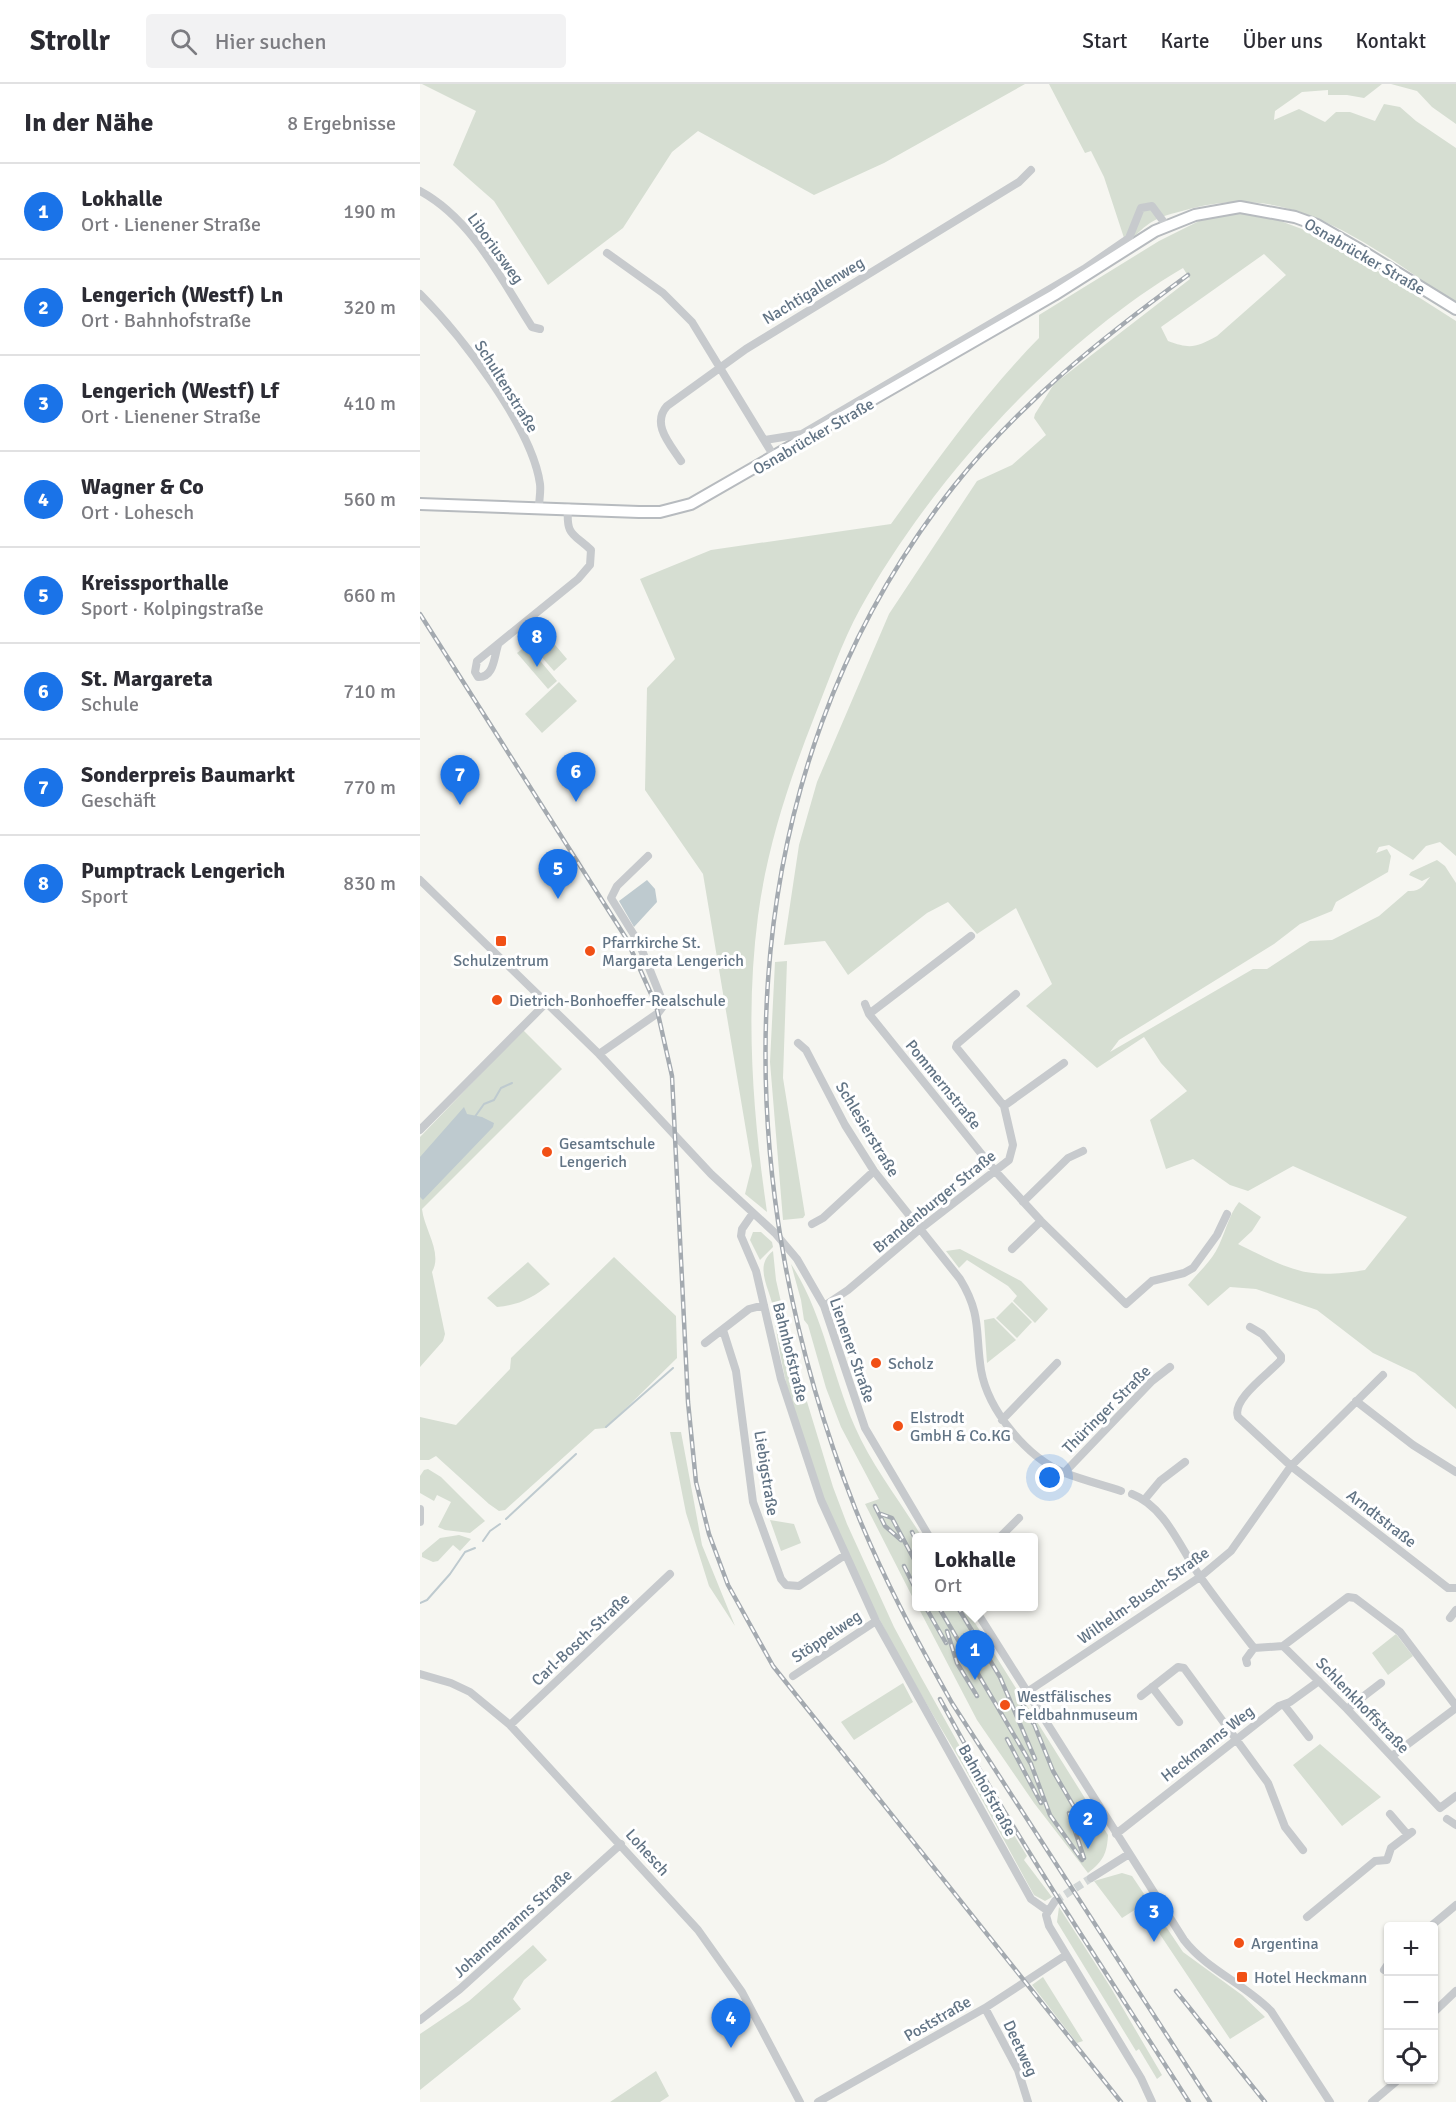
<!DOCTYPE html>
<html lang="de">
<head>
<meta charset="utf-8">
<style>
  body { margin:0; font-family:Signika,sans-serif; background:#f2f2f3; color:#2b2b33 }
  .controls { position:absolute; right:18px; bottom:18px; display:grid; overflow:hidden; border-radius:6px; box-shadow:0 2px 4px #0004 }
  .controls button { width:54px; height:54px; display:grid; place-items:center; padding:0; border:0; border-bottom:2px solid #e1e1e2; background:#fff; color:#2b2b33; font:30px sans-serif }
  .you { position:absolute; left:630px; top:1394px; width:21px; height:21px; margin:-15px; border:4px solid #fff; border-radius:50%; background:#1a73e8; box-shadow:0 0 0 9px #1a73e833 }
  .badge { display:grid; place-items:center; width:39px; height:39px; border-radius:50%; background:#1a73e8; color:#fff; font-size:20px; font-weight:700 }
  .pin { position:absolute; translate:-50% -50px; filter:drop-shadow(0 2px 3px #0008) }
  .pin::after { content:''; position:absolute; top:32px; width:21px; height:18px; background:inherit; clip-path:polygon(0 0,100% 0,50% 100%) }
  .popup { position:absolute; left:492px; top:1449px; width:126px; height:78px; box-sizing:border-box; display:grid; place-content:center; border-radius:6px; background:#fff; filter:drop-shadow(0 2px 4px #0005); font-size:20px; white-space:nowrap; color:#7c7c81 }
  .popup b { font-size:22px; color:#2b2b33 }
  .popup::after { content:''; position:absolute; left:50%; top:100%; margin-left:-12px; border:12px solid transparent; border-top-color:#fff }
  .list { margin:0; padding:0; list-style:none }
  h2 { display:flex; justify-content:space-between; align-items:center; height:78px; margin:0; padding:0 24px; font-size:26px }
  h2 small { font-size:20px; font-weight:400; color:#7c7c81 }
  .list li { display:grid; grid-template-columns:39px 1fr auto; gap:18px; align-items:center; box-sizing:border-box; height:96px; padding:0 24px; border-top:2px solid #e1e1e2 }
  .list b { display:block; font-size:22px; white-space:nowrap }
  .list p { margin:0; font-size:20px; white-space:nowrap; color:#7c7c81 }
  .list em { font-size:20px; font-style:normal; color:#7c7c81 }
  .icon { flex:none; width:33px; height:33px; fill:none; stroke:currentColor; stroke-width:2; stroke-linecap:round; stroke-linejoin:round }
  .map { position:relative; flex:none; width:1036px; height:2018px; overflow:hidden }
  header { display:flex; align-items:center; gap:36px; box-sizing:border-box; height:84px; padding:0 30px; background:#fff; border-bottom:2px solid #e1e1e2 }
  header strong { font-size:28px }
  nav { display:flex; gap:33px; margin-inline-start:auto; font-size:21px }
  .search { width:420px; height:54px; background:#f2f2f3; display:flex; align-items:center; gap:15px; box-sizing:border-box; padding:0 21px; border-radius:6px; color:#7c7c81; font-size:22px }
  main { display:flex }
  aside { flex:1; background:#fff }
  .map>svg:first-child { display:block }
  .green { fill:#d6ded2; fill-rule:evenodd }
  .water { fill:#becacf }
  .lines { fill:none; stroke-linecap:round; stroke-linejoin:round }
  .stream { stroke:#becacf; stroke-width:2 }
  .minor-tunnel { stroke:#d1d6d6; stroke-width:8; stroke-dasharray:8 4; stroke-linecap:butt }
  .major-casing { stroke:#b7bbbf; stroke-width:14 }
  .minor { stroke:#c7cacd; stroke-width:8 }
  .major { stroke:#fff; stroke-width:10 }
  .rail-casing { stroke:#a4aab0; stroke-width:4.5 }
  .rail { stroke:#fff; stroke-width:2; stroke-dasharray:7; stroke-linecap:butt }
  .poi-dot { fill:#f15016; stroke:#fff; stroke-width:2 }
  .labels { text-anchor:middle; stroke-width:6; stroke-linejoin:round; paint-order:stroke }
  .street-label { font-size:16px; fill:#627485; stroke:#fff }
  .poi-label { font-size:16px; fill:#627485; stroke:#fff; text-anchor:start }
</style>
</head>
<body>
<header>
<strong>Strollr</strong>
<div class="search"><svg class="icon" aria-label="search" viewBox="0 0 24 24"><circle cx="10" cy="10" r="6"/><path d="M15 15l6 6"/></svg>Hier suchen</div>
<nav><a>Start</a><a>Karte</a><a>Über uns</a><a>Kontakt</a></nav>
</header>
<main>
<aside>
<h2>In der Nähe<small>8 Ergebnisse</small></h2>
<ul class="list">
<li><span class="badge">1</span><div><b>Lokhalle</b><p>Ort · Lienener Straße</p></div><em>190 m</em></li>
<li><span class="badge">2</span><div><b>Lengerich (Westf) Ln</b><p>Ort · Bahnhofstraße</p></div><em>320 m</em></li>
<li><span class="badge">3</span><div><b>Lengerich (Westf) Lf</b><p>Ort · Lienener Straße</p></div><em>410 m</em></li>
<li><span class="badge">4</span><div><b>Wagner &amp; Co</b><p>Ort · Lohesch</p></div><em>560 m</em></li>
<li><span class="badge">5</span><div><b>Kreissporthalle</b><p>Sport · Kolpingstraße</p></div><em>660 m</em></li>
<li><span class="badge">6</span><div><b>St. Margareta</b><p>Schule</p></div><em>710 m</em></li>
<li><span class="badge">7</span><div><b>Sonderpreis Baumarkt</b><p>Geschäft</p></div><em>770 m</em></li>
<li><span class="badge">8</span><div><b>Pumptrack Lengerich</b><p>Sport</p></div><em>830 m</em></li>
</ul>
</aside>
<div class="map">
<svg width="1036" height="2018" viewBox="0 0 1036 2018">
  <rect width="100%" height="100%" fill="#f6f6f1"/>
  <!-- green -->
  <path class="green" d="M2,0H605L464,79L394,111L278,47L252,68L203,144L128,201L74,117L33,81L56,27Z
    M629,0H962L944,14L927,11H908V6L882,8L855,27L854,36L879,25L905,38L916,28H930L955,37L964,20L980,23L996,37L1036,64V218C1013,206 993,189 971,175C906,134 851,105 773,124C759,128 742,131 730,139C721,145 714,153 706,160L684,93L671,67L665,69Z
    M971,0H1036V40L1012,23L997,7Z
    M819,129L855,135L906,154L1036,237V772L1020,758L1006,762L993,776L969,761L959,763L956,769L967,765L971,772L968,788L916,818L912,827L880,840L854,860L699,956L690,968L833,885H847L890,857L912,856L959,832L988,807C1000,808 1003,802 1010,793L1002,797L989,791L991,788L1017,776L1025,782L1036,799V1325L995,1289L953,1269L897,1226L836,1205L810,1203L788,1222L768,1201C777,1190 789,1179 796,1167C805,1151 808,1132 819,1118L841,1133L832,1147L818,1160C871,1186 885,1196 945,1186L987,1133L873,1082L828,1107L810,1101L773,1075L746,1085L730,1036L767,1007L741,979L724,953L677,984L606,922L632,900L596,824L557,850L528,818L507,829L428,891L405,857L364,861L379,761L397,698L469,530L557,397L592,381L626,351L614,334L615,330L634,300L770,195L763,184C636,259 511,396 440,525C422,558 409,596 395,631C369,697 347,763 338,832C325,931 333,1032 347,1128L325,1110L332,1082L283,790L225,706L227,604L255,575L220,495L291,466L471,440C518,375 563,311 619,254V231L739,157L781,136ZM844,170L866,191L797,252C775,264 770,265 748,257L741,243Z
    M125,549L147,575L134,587L111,561Z
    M107,561L137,597L128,605L97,569Z
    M139,598L157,617L122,649L105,630Z
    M367,877L363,994L385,1131L383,1134L363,1136L350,978L355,878Z
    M103,946L142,985L2,1125C4,1145 23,1169 12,1188L25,1250L23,1257L0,1283V1053Z
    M333,1148H341L352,1158L353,1163L340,1176L330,1156Z
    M540,1165L601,1197L628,1225L615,1239L593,1217L597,1212L588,1202L547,1176L539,1184L526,1167Z
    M353,1167L356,1196L374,1275L413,1403L427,1440L474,1543L501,1593L575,1725H578L607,1772L604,1776L632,1813L625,1817L614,1811C585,1759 558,1706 528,1656C451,1528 371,1379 354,1229C352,1207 332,1183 353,1167Z
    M194,1173L256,1232L257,1274L186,1344L175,1345L85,1426L79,1427L69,1420L16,1372L9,1376H0V1333L36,1341L90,1285L91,1274Z
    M108,1178L130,1200C113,1214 99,1221 77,1223L67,1214Z
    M371,1180C404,1231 411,1288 435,1343C452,1382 480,1417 502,1453L496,1454V1520L445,1420L459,1415L421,1343L406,1304L388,1241L384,1236L381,1216Z
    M592,1218L612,1238L597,1254L576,1234Z
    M574,1234L596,1256L567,1279L564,1236Z
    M250,1348H261L282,1461L315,1542L289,1502L266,1429Z
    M8,1385L21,1393L65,1437L50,1449L25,1446L18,1443L31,1418L17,1411L14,1417L0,1409V1392L4,1386Z
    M350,1436L374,1440L381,1459L361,1467Z
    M39,1451L51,1455L40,1467L33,1461L18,1477L13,1478L2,1473V1469L20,1454Z
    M498,1523H545L688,1751C687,1770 683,1777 668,1789L614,1719L557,1636Z
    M976,1550L993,1572L968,1591L952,1569Z
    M483,1599L493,1618L434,1656L421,1638Z
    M900,1660L961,1713L922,1742L873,1681Z
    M702,1789L712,1792L763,1868L822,1911L845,1933L810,1955L721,1822L702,1834L674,1797Z
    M639,1823L691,1904L742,1991L737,1995L719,1965L716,1967L637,1838Z
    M113,1861L127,1876L104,1896L93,1915L101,1925L0,2006V1950L49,1917Z
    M623,1893L663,1957L657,1959L612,1901Z
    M236,1987L249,2012L240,2018H190Z"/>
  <!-- water -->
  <path class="water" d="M227,796L235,805L237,818L214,843L199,817Z
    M44,1023L47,1030L62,1033L74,1039L73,1043L3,1116L0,1113V1073Z"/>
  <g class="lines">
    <!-- stream -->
    <path class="stream" d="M54,1034L64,1020L74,1016L81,1004L92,999
      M186,1343L253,1284
      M86,1435L156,1370
      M63,1457L70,1447L80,1440
      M0,1519L7,1516L30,1490L45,1468L55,1464"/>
    <!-- minor-tunnel -->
    <path class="minor-tunnel" d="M635,1817L671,1794"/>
    <defs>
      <path id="major" d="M0,420L219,428H240L271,420L634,211L735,147L775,131L820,123L875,133L897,141L937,164L1036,225"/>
    </defs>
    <!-- major casing -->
    <use href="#major" class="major-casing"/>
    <!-- minor -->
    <path class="minor" d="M0,107C52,135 81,195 112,243L120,245
      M187,169L243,209L272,238L355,374
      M0,210C40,250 112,343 120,400C121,408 119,416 119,423
      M345,356L382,350L664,185L709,154L721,124L732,122L746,141
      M261,377C250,360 231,340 247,322L326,265L599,98L611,86
      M78,561C74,573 74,594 58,593L55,588L57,577L158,495L170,481L171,466C153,449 146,452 148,424
      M0,796L179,970L291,1090L355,1149L377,1175L404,1222L445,1344L510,1454
      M445,920L449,930L576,1088L621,1137L706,1220L732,1197L764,1189L773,1184L797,1151L807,1130
      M449,930L551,852
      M378,959L386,966L425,1041L454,1087L540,1195C562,1231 555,1248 561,1286C568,1326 607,1374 645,1389C663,1396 683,1401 701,1407
      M179,970L238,929L244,921L219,859L191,814L197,802L228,772
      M584,1022L644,979
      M0,1046L126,919
      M603,1118L648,1074L663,1067
      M333,1129L322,1145L321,1152L336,1187L361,1295L401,1416L456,1537L611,1815L628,1827
      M392,1140L403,1134L454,1087
      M592,1165L621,1137
      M404,1222L428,1206L500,1145L589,1076L593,1061L584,1022L536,963L537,960L596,910
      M830,1243L842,1250L861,1272V1276C851,1288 811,1315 818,1333L871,1382L1028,1504H1036
      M303,1246L316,1287L333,1418L361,1495L366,1501L379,1502L425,1471
      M285,1259L329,1225L344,1221
      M936,1317L993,1361L1036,1388
      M582,1336L637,1279
      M644,1389L732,1297L750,1283
      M712,1410C746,1423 761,1466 781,1494C798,1518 816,1541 834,1564L863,1562L927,1625L1020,1724L1036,1712
      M725,1415L740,1397L765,1378
      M0,1425V1438
      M579,1454L599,1434
      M553,1522L764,1856C787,1886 825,1900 851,1927L910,2018
      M1030,1534L1036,1526
      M863,1562L928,1513L935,1514L980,1548L1036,1622
      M827,1579L826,1575L834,1564
      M0,1590L31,1599L50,1608L90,1641L278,1846L322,1908L380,2018
      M373,1592L456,1537
      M732,1603L759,1638
      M607,1608L780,1493L811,1467L871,1382L963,1291
      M721,1612L758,1583L764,1584L848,1699L865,1743L883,1766
      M864,1621L889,1653
      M927,1625L961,1599
      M90,1641L250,1490
      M972,1672L1036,1624
      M970,1730L988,1751
      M1027,1735L1036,1741
      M696,1750L859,1622L870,1618L899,1597
      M671,1794L709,1770
      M635,1817L626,1831L629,1842L721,1994L732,2018
      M887,1833L955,1777L967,1776L971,1764L992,1748
      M1011,1842L1036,1821
      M964,1886L968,1880
      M565,1924L598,1986L608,2018
      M1014,1928L1036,1907
      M0,1936L40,1905L201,1760
      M398,2018L565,1924L646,1871
      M952,2018L978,1996"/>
    <!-- major -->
    <use href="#major" class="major"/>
    <defs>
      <path id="rail" d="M768,191C682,254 601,318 534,402C302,695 303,1087 435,1424C462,1492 496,1555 532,1619L790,2018
        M0,530L206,854L236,921L252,992L268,1318L276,1398L289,1450L308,1501L353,1582L701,2018
        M455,1422L465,1442L481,1456
        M461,1430L472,1434L496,1479
        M492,1448L496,1456
        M484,1482L496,1506
        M505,1522L526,1559
        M518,1522L611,1680L630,1731L662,1776
        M537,1522L580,1593L615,1675
        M527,1547L537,1579L557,1612
        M520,1615C595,1754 684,1885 769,2018
        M603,1621L613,1639
        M614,1640L633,1687L664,1740
        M587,1655L621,1719
        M649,1729L664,1774
        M756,1907L845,2018"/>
    </defs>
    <!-- rail casing -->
    <use href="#rail" class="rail-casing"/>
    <!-- rail -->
    <use href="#rail" class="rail"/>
  </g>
  <!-- markers -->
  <g class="poi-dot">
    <rect x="75" y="851" width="12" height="12" rx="3"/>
    <circle cx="170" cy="867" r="6"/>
    <circle cx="77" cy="916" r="6"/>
    <circle cx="127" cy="1068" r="6"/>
    <circle cx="456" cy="1279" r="6"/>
    <circle cx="478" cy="1342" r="6"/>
    <circle cx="585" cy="1621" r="6"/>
    <circle cx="819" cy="1859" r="6"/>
    <rect x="816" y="1887" width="12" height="12" rx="3"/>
  </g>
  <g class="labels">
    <!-- street labels -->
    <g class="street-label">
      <text transform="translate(76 164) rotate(54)" y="6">Liboriusweg</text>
      <text transform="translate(945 172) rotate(30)" y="6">Osnabrücker Straße</text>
      <text transform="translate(393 206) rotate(-31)" y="6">Nachtigallenweg</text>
      <text transform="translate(87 302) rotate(58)" y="6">Schultenstraße</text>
      <text transform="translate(393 352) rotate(-30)" y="6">Osnabrücker Straße</text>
      <text transform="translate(524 1000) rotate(51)" y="6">Pommernstraße</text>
      <text transform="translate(448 1045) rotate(59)" y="6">Schlesierstraße</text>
      <text transform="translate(514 1117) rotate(-39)" y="6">Brandenburger Straße</text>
      <text transform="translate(433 1266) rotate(71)" y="6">Lienener Straße</text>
      <text transform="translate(371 1268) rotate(76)" y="6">Bahnhofstraße</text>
      <text transform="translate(686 1325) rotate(-45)" y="6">Thüringer Straße</text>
      <text transform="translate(347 1389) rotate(81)" y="6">Liebigstraße</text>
      <text transform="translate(962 1434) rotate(38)" y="6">Arndtstraße</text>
      <text transform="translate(723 1511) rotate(-35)" y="6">Wilhelm-Busch-Straße</text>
      <text transform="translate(406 1552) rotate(-34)" y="6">Stöppelweg</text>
      <text transform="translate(160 1555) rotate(-43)" y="6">Carl-Bosch-Straße</text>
      <text transform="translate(943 1621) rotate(46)" y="6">Schlenkhoffstraße</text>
      <text transform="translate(787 1659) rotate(-38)" y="6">Heckmanns Weg</text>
      <text transform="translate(568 1706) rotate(61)" y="6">Bahnhofstraße</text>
      <text transform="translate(228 1768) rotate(48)" y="6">Lohesch</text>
      <text transform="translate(92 1839) rotate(-42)" y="6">Johannemanns Straße</text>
      <text transform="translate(517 1934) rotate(-30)" y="6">Poststraße</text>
      <text transform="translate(601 1964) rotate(65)" y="6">Deetweg</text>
    </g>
    <!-- poi labels -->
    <g class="poi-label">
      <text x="182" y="864">Pfarrkirche St.<tspan x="182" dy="18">Margareta Lengerich</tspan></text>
      <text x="81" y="882" text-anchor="middle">Schulzentrum</text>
      <text x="89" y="922">Dietrich-Bonhoeffer-Realschule</text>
      <text x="139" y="1065">Gesamtschule<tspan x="139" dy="18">Lengerich</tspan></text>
      <text x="468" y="1285">Scholz</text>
      <text x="490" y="1339">Elstrodt<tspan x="490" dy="18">GmbH &amp; Co.KG</tspan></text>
      <text x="597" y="1618">Westfälisches<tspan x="597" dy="18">Feldbahnmuseum</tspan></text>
      <text x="831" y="1865">Argentina</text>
      <text x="834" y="1899">Hotel Heckmann</text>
    </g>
  </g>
</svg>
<div class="controls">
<button>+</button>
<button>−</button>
<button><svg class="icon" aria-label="locate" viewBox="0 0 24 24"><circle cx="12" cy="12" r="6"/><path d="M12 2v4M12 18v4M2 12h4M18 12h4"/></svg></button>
</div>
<div class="you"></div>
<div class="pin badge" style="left:555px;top:1596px">1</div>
<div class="popup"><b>Lokhalle</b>Ort</div>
<div class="pin badge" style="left:668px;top:1765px">2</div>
<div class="pin badge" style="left:734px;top:1858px">3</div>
<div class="pin badge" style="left:311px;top:1964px">4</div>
<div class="pin badge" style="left:138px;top:815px">5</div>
<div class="pin badge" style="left:156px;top:718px">6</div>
<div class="pin badge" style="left:40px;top:721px">7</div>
<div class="pin badge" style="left:117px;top:583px">8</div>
</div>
</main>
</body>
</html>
